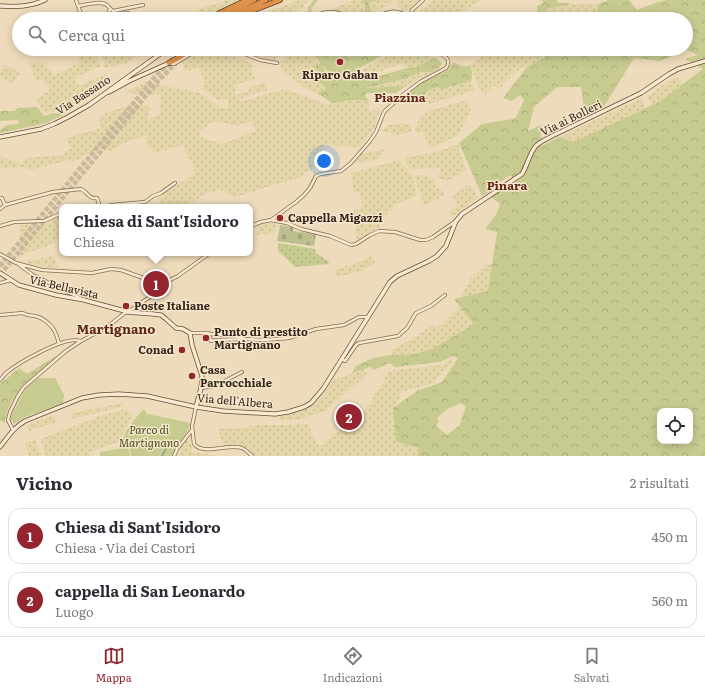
<!DOCTYPE html>
<html lang="it">
<head>
<meta charset="utf-8">
<style>
  body { margin:0; font-family:Literata,serif; background:#f7f7f7; color:#2b2b33 }
  .controls { position:absolute; right:12px; bottom:12px; display:grid; overflow:hidden; border-radius:8px; box-shadow:0 2px 10px #0003 }
  .controls button { width:36px; height:36px; display:grid; place-items:center; padding:0; border:0; border-bottom:1px solid #e1e1e2; background:#fff; color:#2b2b33; font:20px sans-serif }
  .you { position:absolute; left:324px; top:161px; width:14px; height:14px; margin:-10px; border:3px solid #fff; border-radius:50%; background:#1a73e8; box-shadow:0 0 0 6px #1a73e833 }
  .badge { display:grid; place-items:center; width:26px; height:26px; border-radius:50%; background:#94252e; color:#fff; font-size:13px; font-weight:700 }
  .pin { position:absolute; translate:-50% -50%; border:2px solid #fff; box-shadow:0 1px 4px #0006 }
  .popup { position:absolute; left:59px; top:204px; width:194px; height:52px; box-sizing:border-box; display:grid; place-content:center; border-radius:8px; background:#fff; filter:drop-shadow(0 1px 3px #0005); font-size:13px; white-space:nowrap; color:#7c7c81 }
  .popup b { font-size:15px; color:#2b2b33 }
  .popup::after { content:''; position:absolute; left:50%; top:100%; margin-left:-8px; border:8px solid transparent; border-top-color:#fff }
  .list { margin:0; padding:0; list-style:none }
  h2 { display:flex; justify-content:space-between; align-items:center; height:52px; margin:0; padding:0 16px; font-size:17px }
  h2 small { font-size:13px; font-weight:400; color:#7c7c81 }
  .list li { display:grid; grid-template-columns:26px 1fr auto; gap:12px; align-items:center; box-sizing:border-box; height:56px; margin:0 8px 8px; padding:0 8px; border:1px solid #e1e1e2; border-radius:12px }
  .list b { display:block; font-size:15px; white-space:nowrap }
  .list p { margin:0; font-size:13px; white-space:nowrap; color:#7c7c81 }
  .list em { font-size:13px; font-style:normal; color:#7c7c81 }
  .icon { flex:none; width:22px; height:22px; fill:none; stroke:currentColor; stroke-width:2; stroke-linecap:round; stroke-linejoin:round }
  .map { position:relative; flex:none; width:705px; height:456px; overflow:hidden }
  .search { position:absolute; background:#fff; box-shadow:0 2px 10px #0003; left:12px; right:12px; top:12px; height:44px; display:flex; align-items:center; gap:10px; box-sizing:border-box; padding:0 14px; border-radius:22px; color:#7c7c81; font-size:15px }
  .sheet { height:180px; background:#fff }
  nav { display:flex; justify-content:space-around; align-items:center; box-sizing:border-box; height:56px; border-top:1px solid #e1e1e2; background:#fff; font-size:11px; color:#7c7c81 }
  nav a { display:grid; justify-items:center; gap:2px }
  nav .on { color:#94252e }
  .map>svg:first-child { display:block }
  .farmland { fill:url(#farmland-dots); fill-rule:evenodd }
  .grass { fill:url(#grass-dots) }
  .forest { fill:url(#forest-crowns); fill-rule:evenodd }
  .cemetery { fill:url(#cemetery-stones) }
  .park { fill:#c8cb90 }
  .lines { fill:none; stroke-linecap:round; stroke-linejoin:round }
  .stream { stroke:#678b80; stroke-width:1 }
  .highway-tunnel { stroke:#c9b79b; stroke-width:4.5; stroke-dasharray:4.5 2; stroke-linecap:butt }
  .street-casing { stroke:#856b55; stroke-width:4 }
  .secondary-casing { stroke:#664c39; stroke-width:5 }
  .highway-casing { stroke:#523a2a; stroke-width:6 }
  .street { stroke:#f9e9ce; stroke-width:2.5 }
  .secondary { stroke:#f9e9ce; stroke-width:3.5 }
  .highway { stroke:#e09349; stroke-width:4.5 }
  .poi-dot { fill:#94252e; stroke:#f5e6cb; stroke-width:1.5 }
  .labels { text-anchor:middle; stroke-width:3; stroke-linejoin:round; paint-order:stroke }
  .poi-label { font-size:11px; font-weight:bold; fill:#34251a; stroke:#f5e6cb; text-anchor:start }
  .street-label { font-size:11px; fill:#34251a; stroke:#f5e6cb }
  .park-label { font-size:11px; font-style:italic; fill:#485021; stroke:#f5e6cb }
  .neighbourhood-label { font-size:12px; font-weight:bold; fill:#602319; stroke:#f5e6cb }
  .quarter-label { font-size:13px; font-weight:bold; fill:#602319; stroke:#f5e6cb }
</style>
</head>
<body>
<div class="map">
<svg width="705" height="456" viewBox="0 0 705 456">
  <defs>
    <pattern id="farmland-dots" width="8" height="8" patternUnits="userSpaceOnUse"><rect width="8" height="8" fill="#e3d6a9"/><path d="M2 2h.1M6 6h.1" fill="none" stroke="#c3b891" stroke-width="1.8" stroke-linecap="round"/></pattern>
    <pattern id="grass-dots" width="8" height="8" patternUnits="userSpaceOnUse"><rect width="8" height="8" fill="#c8cb90"/><path d="M2 2h.1M6 6h.1" fill="none" stroke="#acae7c" stroke-width="1.8" stroke-linecap="round"/></pattern>
    <pattern id="forest-crowns" width="20" height="18" patternUnits="userSpaceOnUse"><rect width="20" height="18" fill="#c8cb90"/><path d="M2 6a3 3 0 1 1 6 0M12 15a3 3 0 1 1 6 0" fill="none" stroke="#acae7c"/></pattern>
    <pattern id="cemetery-stones" width="16" height="16" patternUnits="userSpaceOnUse"><rect width="16" height="16" fill="#bdbf90"/><path d="M2 7V4a2 2 0 0 1 4 0v3zM10 15v-3a2 2 0 0 1 4 0v3z" fill="#a3a47c"/></pattern>
  </defs>
  <rect width="100%" height="100%" fill="#eedbbb"/>
  <!-- farmland -->
  <path class="farmland" d="M227,0H238L202,19H195L194,12L205,7Z
    M298,0H309L306,1L307,3L303,4L304,7L296,10L299,16L304,14L306,19H251Z
    M352,0H363L365,5L366,14L354,15L332,9Z
    M381,0H392L393,4L371,12L369,2Z
    M395,0H418L409,10L402,11L396,3Z
    M432,0H481L453,17L444,19H431L426,17L419,12Z
    M600,3L594,19H547L545,9L572,4Z
    M77,49H98L97,56L101,66L83,74L75,79L78,86L106,74L109,82L83,99L62,111H53L45,113L36,99L50,90L42,79L36,81L29,63L35,62L44,63L54,76L80,62Z
    M103,49H149L124,64L105,68L102,56Z
    M204,49H220L226,54L253,64L254,67L251,69L255,79L234,85L236,95L249,91V88L264,82L267,90L239,99L240,102L286,89L327,105L349,99H361L369,101V111L380,110L374,128L360,147L324,145L314,168L296,179L276,184L233,198L222,190L208,192L185,207H164L157,199L195,173L194,167L182,145L155,153L146,144L147,135L123,143L111,151L100,148L72,162L69,160L31,170L22,167L0,168V154L3,157L21,164L25,158L62,155L71,148L66,139L73,136L102,128L99,120L108,112L135,104L150,107L148,120L160,113L161,94L150,95L124,93L145,82L181,89L199,93L206,97L220,108H229L227,98L218,100L202,89L205,85L200,68L184,71L182,62ZM252,121L256,131L222,144L200,137V131L212,122H223L236,126Z
    M237,49H281V53L276,59L254,56Z
    M407,49H424L430,59L418,67L407,68L401,64L363,76V69L379,60Z
    M490,49H560L527,67L516,71L499,89L493,85L486,94L479,88L471,65Z
    M306,51L310,53L317,62L315,68L319,70L320,77L314,80L325,86V90L317,93L305,88L283,71L279,63L288,55L297,52Z
    M4,64L20,73L13,84L0,76V71Z
    M421,72H433L406,86L364,88L368,87L404,79Z
    M675,76L681,81V86L659,102L650,107L651,103L647,97Z
    M471,81L475,90L430,104L420,98L429,90L438,87L442,90L451,86Z
    M642,98L646,108L573,142L560,137Z
    M467,100L471,108L469,115L457,136L430,148L423,132L416,133L414,129L421,118L429,111Z
    M402,123L411,126V132L393,136L392,133L381,131L389,125Z
    M458,144L466,170L448,181L437,177L441,172L440,168L410,169L405,162L407,157L437,152Z
    M385,149L377,160L355,163L361,154Z
    M399,160L412,175L417,195L395,205L385,217L378,229L374,230L356,240L354,210L363,204L358,191L354,192L351,173Z
    M414,175L427,176L435,180V188L439,189L444,192V196L424,205Z
    M470,184L478,198L452,217L449,212L458,204L452,196Z
    M62,216V234L56,243L19,256L20,225L46,224L54,219Z
    M276,222L277,224L275,233L257,235L258,226L263,224Z
    M54,256L58,268L27,264L28,261Z
    M371,256L375,263L363,270L346,275L337,276L335,270L359,262Z
    M487,264L492,265L488,291L461,297L471,277Z
    M460,306L473,322L471,326L432,349L410,355H393L390,351L419,335L433,324L437,328Z
    M451,359H453L451,364L433,383L401,392V395L393,408L396,441L400,443L420,448L417,456H255L249,449L238,445L224,446L218,430L220,428H241L260,425H288L307,424L319,447L334,435L338,430L358,417L372,401L374,394L382,385L388,371L442,365Z
    M364,369L367,374L325,411L297,420H281L278,416L292,413L306,408L320,399L334,380Z
    M122,403L124,406L72,419V413Z
    M126,409L133,415L118,442L100,448L89,453L91,456H46L41,439L100,416Z
    M54,415L56,422L29,431L27,425Z
    M35,440L41,455L35,456H29L25,443Z
    M186,440L192,444V452L220,456H178L180,448Z"/>
  <!-- grass -->
  <path class="grass" d="M278,243L315,249L316,253L328,261L329,264L295,267L278,251Z"/>
  <!-- forest -->
  <path class="forest" d="M314,0H318L311,9L313,13L317,16L328,14L332,9L354,15L365,14V5L363,0H381L369,2L371,12L375,19H312L308,13V7Z
    M542,0H557V2L572,4L545,9L547,19H538L537,6L543,3Z
    M610,0H629L637,10L658,2L666,0H705V456H417L420,448L400,443L396,441L393,408L417,391L442,382L458,358L453,356L440,362L395,367L389,363L374,370L370,367L352,373L356,366L373,358L390,355H410L432,349L471,326L473,322L454,299L488,291L497,232L485,229L497,213L500,204L491,197L514,182L511,175L495,185L496,188L482,196L459,143L482,124L513,119L517,116L524,100L520,95L512,101L503,98L527,67L560,49H686V19H594L600,3ZM687,50L697,55L685,59L703,69L659,102L573,142L560,137L541,146V125L528,131L534,107L557,87H581L585,117L603,108L634,58L660,61ZM460,403L466,406L460,425L447,435L436,426L439,422L437,418L446,410ZM660,411H690V441H660Z
    M319,49H385L383,55L360,68L352,63L346,61L325,58Z
    M434,57L442,63L440,67L433,72H421L404,79L365,88L406,86L396,93H366L365,96L369,101C356,98 344,101 332,103L317,93L325,90V86L313,80L320,77L319,70L315,68L317,62C320,67 325,68 327,73L345,80L362,79L383,75L407,68L418,67Z
    M453,62L462,66H471L472,77L471,81L451,86L442,90L438,87L429,90L420,98L403,97L421,83L448,70Z
    M37,107L44,116L53,113L64,114L47,123L0,133V130L7,125L19,124L18,120L0,121V111H14L18,108Z
    M56,356L57,357C36,375 8,393 5,423L0,420V384L19,368L27,374Z"/>
  <!-- cemetery -->
  <path class="cemetery" d="M280,225L293,227V231L316,234L314,246L277,241Z"/>
  <!-- park -->
  <path class="park" d="M308,49H319L325,58L346,61L352,62L360,68L362,79L345,80L329,76L326,69L319,65L320,62Z
    M38,378H55L64,395L63,403L25,417L14,424L10,418L25,389Z
    M144,409L147,414L191,423L187,432L177,446L173,456H131L129,445L122,444C123,431 135,419 144,409Z
    M128,447L130,456H100V452Z"/>
  <g class="lines">
    <!-- stream -->
    <path class="stream" d="M162,456L169,443"/>
    <!-- highway-tunnel -->
    <path class="highway-tunnel" d="M0,266L154,78L182,49
      M0,275L158,81L178,61"/>
    <defs>
      <path id="street" d="M76,0L82,17
        M78,6C85,5 101,0 107,5C109,7 110,9 113,11L143,5
        M110,9L108,14C115,14 121,12 128,13
        M410,17L412,10L423,0
        M314,19C324,6 344,14 357,19
        M375,19C389,9 398,9 412,19
        M232,49L260,60L277,63
        M169,63L174,64L199,49
        M0,198H2L5,205
        M105,207L112,205L145,202L153,196L161,193L175,183
        M0,209L5,205L53,192L81,189C88,192 88,199 97,198L100,207
        M271,220L296,202L304,195L310,188L316,176L321,174L341,171L351,163L370,141L376,132L384,112L387,109L404,94L420,82L446,68C454,57 439,54 432,49
        M0,226L14,222L44,221L62,213
        M250,226L261,222L271,220L287,223L301,229L330,236L351,245L356,244L370,235L379,231L395,232L420,240H426L433,237L456,221
        M0,254L16,263L42,270L92,273L111,269L121,270L149,280H157L165,282
        M18,264L33,275L82,299
        M0,283L11,280
        M0,315L23,313C27,316 30,315 35,316C44,318 53,326 56,334C57,337 58,340 59,343
        M190,333H207L211,334L240,337L244,339
        M208,333L211,341L216,340L245,339L264,340L289,338L316,329L344,325L359,317H368
        M342,359L345,361L356,345L359,343L398,336L407,328L416,313L431,306L445,295
        M0,380C2,378 4,375 6,373C18,363 66,335 80,341
        M201,388L215,386L242,372
        M196,407L192,426L194,444C204,456 228,443 242,448C246,450 249,453 252,456
        M13,430L8,420L10,412L18,396L24,387L66,351L81,341L106,328L126,312L131,310L151,296L166,282L178,276L210,253
        M174,456L177,449L192,430"/>
      <path id="secondary" d="M0,6C16,7 30,7 45,0
        M109,92L129,81L169,63
        M0,137L41,129L54,124L68,117L89,105L167,49
        M0,273L19,285L56,295L84,300L121,310L126,312L153,314L161,315L166,319L176,328L183,329L190,333L192,345L202,376L201,388L196,407
        M0,447C8,437 14,427 25,421L82,398L99,395L119,394L147,396L196,407L223,411L275,414L288,412L304,407L311,403L323,389L390,282L397,276L429,261L437,256L446,246L456,221L462,214L522,174C527,166 529,155 535,147C539,142 547,139 552,136L641,93L669,74L678,69L705,61"/>
      <path id="highway" d="M210,19L220,13L247,0
        M218,19L254,0
        M227,19L238,13L266,0
        M237,19L251,11L280,0
        M169,63L176,59L192,49"/>
    </defs>
    <!-- street casing -->
    <use href="#street" class="street-casing"/>
    <!-- secondary casing -->
    <use href="#secondary" class="secondary-casing"/>
    <!-- highway casing -->
    <use href="#highway" class="highway-casing"/>
    <!-- street -->
    <use href="#street" class="street"/>
    <!-- secondary -->
    <use href="#secondary" class="secondary"/>
    <!-- highway -->
    <use href="#highway" class="highway"/>
  </g>
  <!-- markers -->
  <g class="poi-dot">
    <circle cx="340" cy="62" r="4"/>
    <circle cx="280" cy="218" r="4"/>
    <circle cx="126" cy="306" r="4"/>
    <circle cx="206" cy="338" r="4"/>
    <circle cx="182" cy="350" r="4"/>
    <circle cx="192" cy="376" r="4"/>
  </g>
  <g class="labels">
    <!-- poi labels -->
    <g class="poi-label">
      <text x="340" y="79" text-anchor="middle">Riparo Gaban</text>
      <text x="288" y="222">Cappella Migazzi</text>
      <text x="134" y="310">Poste Italiane</text>
      <text x="214" y="336">Punto di prestito<tspan x="214" dy="13">Martignano</tspan></text>
      <text x="174" y="354" text-anchor="end">Conad</text>
      <text x="200" y="374">Casa<tspan x="200" dy="13">Parrocchiale</tspan></text>
    </g>
    <!-- street labels -->
    <g class="street-label">
      <text transform="translate(83 95) rotate(-33)" y="4">Via Bassano</text>
      <text transform="translate(571 118) rotate(-26)" y="4">Via ai Bolleri</text>
      <text transform="translate(64 287) rotate(13)" y="4">Via Bellavista</text>
      <text transform="translate(235 401) rotate(5)" y="4">Via dell'Albera</text>
    </g>
    <!-- park labels -->
    <g class="park-label">
      <text x="149" y="434">Parco di<tspan x="149" dy="13">Martignano</tspan></text>
    </g>
    <!-- neighbourhood labels -->
    <g class="neighbourhood-label">
      <text x="400" y="102">Piazzina</text>
      <text x="507" y="190">Pinara</text>
    </g>
    <!-- quarter labels -->
    <g class="quarter-label">
      <text x="116" y="334">Martignano</text>
    </g>
  </g>
</svg>
<div class="controls">
<button><svg class="icon" aria-label="locate" viewBox="0 0 24 24"><circle cx="12" cy="12" r="6"/><path d="M12 2v4M12 18v4M2 12h4M18 12h4"/></svg></button>
</div>
<div class="you"></div>
<div class="pin badge" style="left:156px;top:284px">1</div>
<div class="popup"><b>Chiesa di Sant'Isidoro</b>Chiesa</div>
<div class="pin badge" style="left:349px;top:417px">2</div>
<div class="search"><svg class="icon" aria-label="search" viewBox="0 0 24 24"><circle cx="10" cy="10" r="6"/><path d="M15 15l6 6"/></svg>Cerca qui</div>
</div>
<section class="sheet">
<h2>Vicino<small>2 risultati</small></h2>
<ul class="list">
<li><span class="badge">1</span><div><b>Chiesa di Sant'Isidoro</b><p>Chiesa · Via dei Castori</p></div><em>450 m</em></li>
<li><span class="badge">2</span><div><b>cappella di San Leonardo</b><p>Luogo</p></div><em>560 m</em></li>
</ul>
</section>
<nav>
<a class="on"><svg class="icon" aria-label="map" viewBox="0 0 24 24"><path d="M3 6l6-2 6 2 6-2v14l-6 2-6-2-6 2zM9 4v14M15 6v14"/></svg>Mappa</a>
<a><svg class="icon" aria-label="directions" viewBox="0 0 24 24"><path d="M12 3l9 9-9 9-9-9zM9 14v-3h6M13 9l2 2-2 2"/></svg>Indicazioni</a>
<a><svg class="icon" aria-label="saved" viewBox="0 0 24 24"><path d="M7 4h10v16l-5-4-5 4z"/></svg>Salvati</a>
</nav>
</body>
</html>
